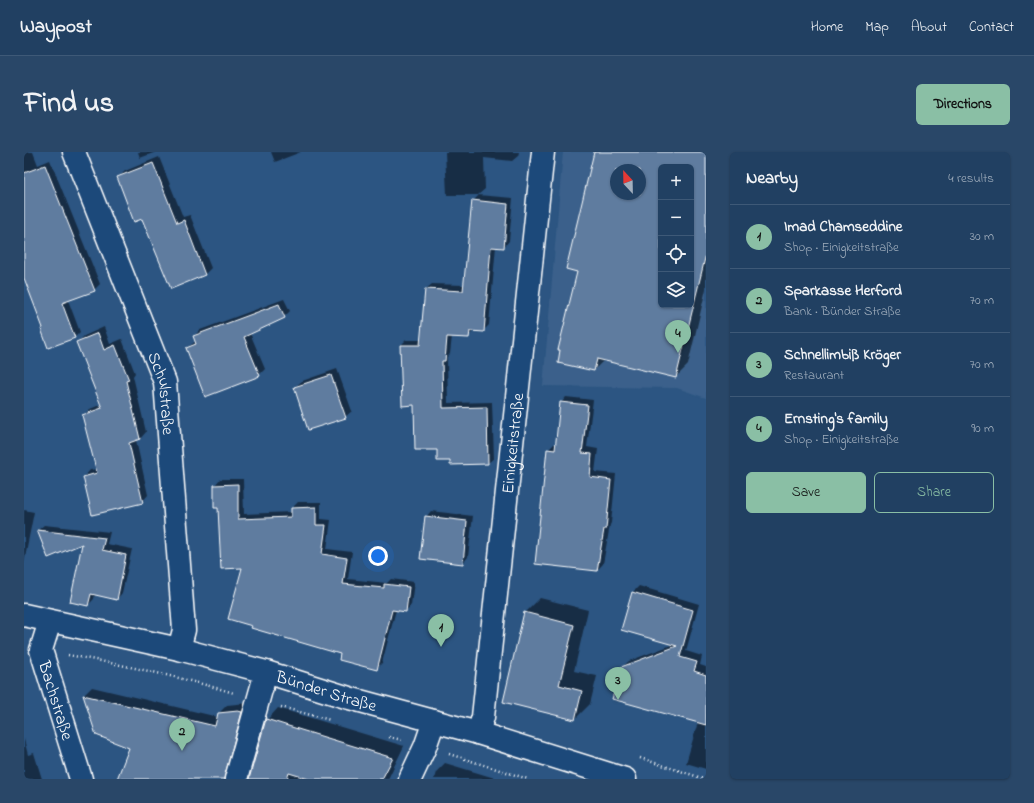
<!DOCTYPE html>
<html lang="en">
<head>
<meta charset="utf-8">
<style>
  body { margin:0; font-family:"Indie Flower",sans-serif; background:#294768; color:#f1f3f6 }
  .controls { position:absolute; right:12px; top:12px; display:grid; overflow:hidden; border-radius:6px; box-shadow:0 1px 3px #0004 }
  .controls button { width:36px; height:36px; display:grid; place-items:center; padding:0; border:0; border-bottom:1px solid #3e5977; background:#214062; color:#f1f3f6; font:20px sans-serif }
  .compass { position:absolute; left:586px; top:12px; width:36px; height:36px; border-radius:50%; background:#214062; box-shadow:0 1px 3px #0004; rotate:338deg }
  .you { position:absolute; left:354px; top:404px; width:14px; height:14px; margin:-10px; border:3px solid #fff; border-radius:50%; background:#1a73e8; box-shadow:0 0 0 6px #1a73e833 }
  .badge { display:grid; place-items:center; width:26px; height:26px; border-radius:50%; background:#8abfa5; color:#111; font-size:13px; font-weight:700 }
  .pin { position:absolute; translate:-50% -33px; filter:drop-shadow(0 1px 2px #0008) }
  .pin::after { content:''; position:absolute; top:21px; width:14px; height:12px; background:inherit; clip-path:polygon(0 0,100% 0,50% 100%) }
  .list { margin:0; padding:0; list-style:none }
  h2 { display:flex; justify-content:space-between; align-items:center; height:52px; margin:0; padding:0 16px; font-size:17px }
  h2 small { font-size:13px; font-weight:400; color:#a2afbe }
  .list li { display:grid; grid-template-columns:26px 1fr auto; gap:12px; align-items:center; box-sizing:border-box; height:64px; padding:0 16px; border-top:1px solid #3e5977 }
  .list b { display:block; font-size:15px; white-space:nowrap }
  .list p { margin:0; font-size:13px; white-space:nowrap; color:#a2afbe }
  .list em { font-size:13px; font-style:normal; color:#a2afbe }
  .actions { display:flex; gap:8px; padding:12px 16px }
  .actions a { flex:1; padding:9px 0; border:1px solid #8abfa5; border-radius:6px; text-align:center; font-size:14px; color:#8abfa5 }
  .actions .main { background:#8abfa5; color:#111 }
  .icon { flex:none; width:22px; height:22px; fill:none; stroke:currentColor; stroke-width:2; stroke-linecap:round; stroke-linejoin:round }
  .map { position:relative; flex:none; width:682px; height:627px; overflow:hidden; border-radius:6px }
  header { display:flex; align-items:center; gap:24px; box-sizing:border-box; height:56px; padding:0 20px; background:#214062; border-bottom:1px solid #3e5977 }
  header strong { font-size:19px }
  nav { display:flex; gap:22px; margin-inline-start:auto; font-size:14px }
  .intro { display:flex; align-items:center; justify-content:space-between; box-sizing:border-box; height:96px; padding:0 24px }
  h1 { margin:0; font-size:28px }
  .button { padding:10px 18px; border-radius:6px; background:#8abfa5; color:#111; font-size:14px; font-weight:700 }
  main { display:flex; gap:24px; padding:0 24px }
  aside { flex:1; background:#214062; border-radius:6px; box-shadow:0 1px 3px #0004 }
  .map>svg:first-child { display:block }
  .built { fill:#3b618b; fill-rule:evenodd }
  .shadow { fill:#0007; fill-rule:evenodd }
  .building { fill:#5e7c9f; stroke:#fff; fill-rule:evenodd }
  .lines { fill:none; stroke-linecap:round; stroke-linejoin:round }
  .minor-casing { stroke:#fff; stroke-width:25 }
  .major-casing { stroke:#fff; stroke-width:25 }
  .path { stroke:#fff; stroke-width:2.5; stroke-dasharray:1 3; stroke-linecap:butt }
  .minor { stroke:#1f4a7a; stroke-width:22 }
  .major { stroke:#1f4a7a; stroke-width:22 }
  .labels { text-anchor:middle; stroke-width:4; stroke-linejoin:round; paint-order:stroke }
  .street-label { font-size:17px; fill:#fff; stroke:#1f4a7a }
</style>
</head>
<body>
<header>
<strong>Waypost</strong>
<nav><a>Home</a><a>Map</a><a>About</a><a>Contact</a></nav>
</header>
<div class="intro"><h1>Find us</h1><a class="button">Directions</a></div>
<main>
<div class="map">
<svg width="682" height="627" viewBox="0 0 682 627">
  <rect width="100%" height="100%" fill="#2c5582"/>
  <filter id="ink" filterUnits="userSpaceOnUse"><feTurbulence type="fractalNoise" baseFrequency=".025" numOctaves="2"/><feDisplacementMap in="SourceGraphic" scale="8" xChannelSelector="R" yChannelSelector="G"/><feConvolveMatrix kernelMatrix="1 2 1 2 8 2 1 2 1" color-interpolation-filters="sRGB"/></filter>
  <g filter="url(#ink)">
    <!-- built -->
    <path class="built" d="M539,0H682V246L653,236L519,234ZM637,15H667V153H637ZM592,18H616V42H592Z"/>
    <!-- shadow -->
    <path class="shadow" d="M0,0H9L14,13L26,8L76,132L70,138L44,148L56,180L51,185L0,104Z
      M114,0H132L116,6Z
      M247,0H277L251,10Z
      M421,0H495L494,4L488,9L460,6L461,37L454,43L489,46L485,89L480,95L472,94L465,173L459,179L450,178L444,185L428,184L426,202L423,205L424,251L468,250L470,306L464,311L427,312V308L414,297L391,252L377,193L382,188H398L402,137L408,132L440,133L449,49L455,43H423Z
      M571,0H682V137L664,213L652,225L580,208L570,218L554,120ZM637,15H667V153H637ZM592,18H616V42H592Z
      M135,5L159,65L166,63L187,116L181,122L148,136L119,65L94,26L101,19Z
      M260,147L266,159L260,165L226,181L241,217L235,223L163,196L172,189L170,184L176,178Z
      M80,175L86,192L98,187L111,221L109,224L122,280L116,287L112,288L124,343L118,350L60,325L66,318L73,317L60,263L66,257L78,252L54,190L60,184Z
      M313,217L328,259L321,265L271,235L278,229Z
      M542,245L569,248L563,295L574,297L571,320L592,322L587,371L586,373L579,412L573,418L524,298L530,292H532L537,251Z
      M196,327H219L220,362L268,360V356L274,350H297V367L307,368L303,397L328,400L324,427L363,431L367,427L390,430L387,453L382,459L372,458L358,511L352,517L318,502L219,415L195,355L191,333Z
      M0,358L10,360L0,410Z
      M407,359L449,364L444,405L439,411L402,365Z
      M20,373L86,380L83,392L108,397L98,441L93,447L71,442L70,447L64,453L60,391L14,378Z
      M615,434L675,452L662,499L678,504L676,513L682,515V617L662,611L674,570L598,515L605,509L650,492L609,440Z
      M516,446L564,458L550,519L573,524L566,552L551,567L501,461Z
      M68,535L194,565L195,561L203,553L223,551L208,620L201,627H94L106,595L60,543Z
      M254,556L380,594L364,627H226L243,568Z
      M0,587L4,603L10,601L18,627H0Z
      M421,611L474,627H410L412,620Z"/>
    <!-- building -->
    <path class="building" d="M570,0H682V102L652,226L573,207L570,219L534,211L536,198H534L553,120L542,117ZM637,15H667V153H637ZM592,18H616V42H592Z
      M129,11L153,71L160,68L181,123L147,137L118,67L110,70L93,25Z
      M21,13L71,139L38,151L51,186L24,196L17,177L19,176L0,126V21Z
      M448,48L484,52L480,96L467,95L460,180L446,179L445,186L423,185L421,209H418L419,256L463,255L464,312L426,313V309H413V298H391L390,253L378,254L376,193H396L401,137L439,139Z
      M255,152L261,166L220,185L236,224L181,245L162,196L172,192L169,184Z
      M74,181L80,198L91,193L105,228L102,229L116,287L105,291L119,351L68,363L59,325L73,321L58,263L78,256L52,190Z
      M307,223L322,266L284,278L270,235Z
      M536,250L564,253L558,301L568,302L566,325L587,328L582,377H580L573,419L511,412L523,297L531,298Z
      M214,332V367L267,365V356L292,355V373H302L298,402L323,406L319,432L360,436V432L385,435L382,460L368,458L353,518L315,508L316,502L227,476L228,474L204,467L218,416L197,417L194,356H190V333Z
      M401,364L443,369L439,412L396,407Z
      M13,378L81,386L78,398L102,403L93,448L67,442L64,454L46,450L58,392L24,406Z
      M608,440L669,458L656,505L673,510L670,519L682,523V573L588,547L597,515L653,494L597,478Z
      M500,460L550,473L535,533L558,539L551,568L479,550Z
      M59,543L191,574L194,561L214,559L218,560L200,627H93L105,596L72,583Z
      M242,567L277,578L369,606L358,627H285L265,621L263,627H225Z"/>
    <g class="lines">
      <defs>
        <g id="minor">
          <path id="s1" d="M50,0L141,230L160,478L155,497"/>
          <path id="s2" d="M26,469L17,498L57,627"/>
          <path id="s3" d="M454,581L459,565L519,0"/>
          <path d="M212,627L242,520"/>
          <path d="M386,627L401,595L410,569"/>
        </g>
        <g id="major">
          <path id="s4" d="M0,463L155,497L242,520L325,546L454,581L601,627"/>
        </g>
      </defs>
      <!-- minor casing -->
      <use href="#minor" class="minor-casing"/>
      <!-- major casing -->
      <use href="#major" class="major-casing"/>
      <!-- path -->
      <path class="path" d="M44,503C100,513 156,525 210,541
        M257,555L306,568
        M365,585L378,588
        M425,602L504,627
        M616,606L681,627"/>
      <!-- minor -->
      <use href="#minor" class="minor"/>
      <!-- major -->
      <use href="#major" class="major"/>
    </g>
  </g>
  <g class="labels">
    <!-- street labels -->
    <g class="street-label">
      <text dy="6" stroke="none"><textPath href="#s1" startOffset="258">Schulstraße</textPath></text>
      <text dy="6" stroke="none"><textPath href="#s3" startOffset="292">Einigkeitstraße</textPath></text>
      <text dy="6" stroke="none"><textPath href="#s4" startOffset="312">Bünder Straße</textPath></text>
      <text dy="6" stroke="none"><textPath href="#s2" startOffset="83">Bachstraße</textPath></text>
    </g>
  </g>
</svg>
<div class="controls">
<button>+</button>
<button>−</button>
<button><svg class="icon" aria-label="locate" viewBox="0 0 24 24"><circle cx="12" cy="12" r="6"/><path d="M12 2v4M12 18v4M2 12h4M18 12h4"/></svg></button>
<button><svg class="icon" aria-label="layers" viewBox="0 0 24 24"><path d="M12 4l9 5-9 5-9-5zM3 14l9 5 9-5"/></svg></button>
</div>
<svg class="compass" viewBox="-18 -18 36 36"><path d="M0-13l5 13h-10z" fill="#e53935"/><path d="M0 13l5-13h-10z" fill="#a2afbe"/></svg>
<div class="you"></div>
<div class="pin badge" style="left:417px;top:495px">1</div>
<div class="pin badge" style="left:158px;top:599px">2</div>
<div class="pin badge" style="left:594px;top:548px">3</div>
<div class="pin badge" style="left:654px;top:201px">4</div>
</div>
<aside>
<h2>Nearby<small>4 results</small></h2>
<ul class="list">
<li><span class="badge">1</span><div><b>Imad Chamseddine</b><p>Shop · Einigkeitstraße</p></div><em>30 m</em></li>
<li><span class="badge">2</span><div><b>Sparkasse Herford</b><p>Bank · Bünder Straße</p></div><em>70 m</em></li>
<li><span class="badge">3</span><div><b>Schnellimbiß Kröger</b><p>Restaurant</p></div><em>70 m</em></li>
<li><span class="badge">4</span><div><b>Ernsting's family</b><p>Shop · Einigkeitstraße</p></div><em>90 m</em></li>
</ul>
<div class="actions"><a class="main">Save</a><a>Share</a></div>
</aside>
</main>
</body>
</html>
